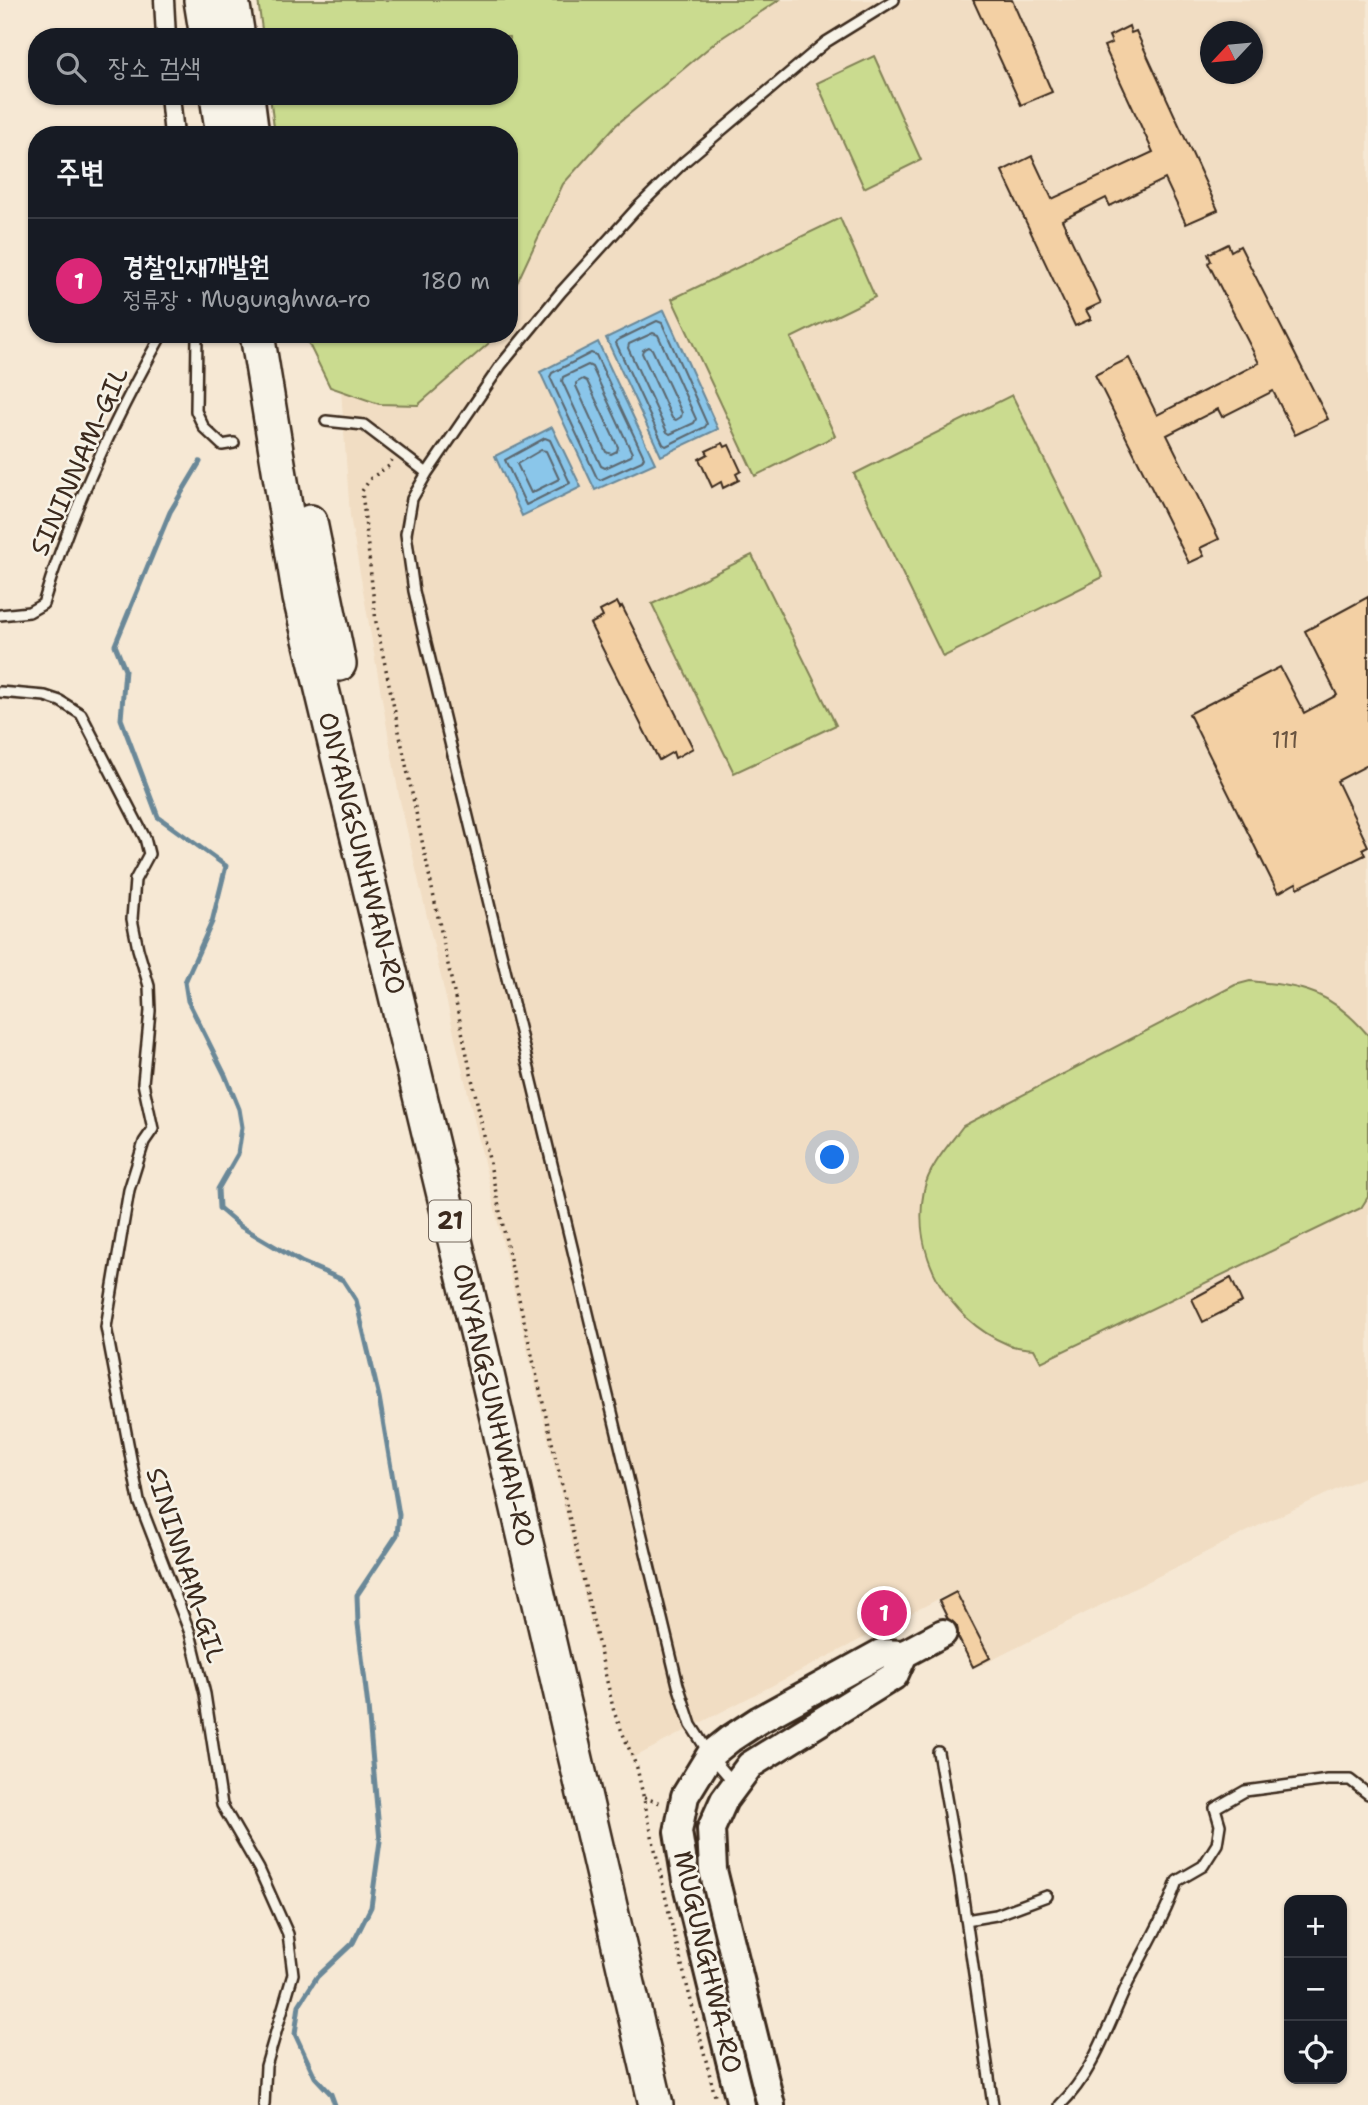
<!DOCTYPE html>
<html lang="ko">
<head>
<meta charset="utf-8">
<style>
  body { margin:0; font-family:"Shantell Sans","Poor Story",sans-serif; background:#20242c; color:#f1f3f6 }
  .controls { position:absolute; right:21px; bottom:21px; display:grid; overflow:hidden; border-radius:14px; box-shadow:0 2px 5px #0004 }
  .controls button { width:63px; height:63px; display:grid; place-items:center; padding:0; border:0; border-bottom:2px solid #363941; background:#171b24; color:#f1f3f6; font:35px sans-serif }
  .compass { position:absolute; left:1200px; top:21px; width:63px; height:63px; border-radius:50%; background:#171b24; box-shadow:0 2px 5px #0004; rotate:244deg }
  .you { position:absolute; left:833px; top:1158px; width:24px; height:24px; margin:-18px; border:5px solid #fff; border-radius:50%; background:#1a73e8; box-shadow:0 0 0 10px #1a73e833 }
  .badge { display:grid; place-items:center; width:46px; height:46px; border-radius:50%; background:#db2777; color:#fff; font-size:23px; font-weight:700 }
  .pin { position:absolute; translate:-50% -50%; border:4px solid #fff; box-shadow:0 2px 7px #0006 }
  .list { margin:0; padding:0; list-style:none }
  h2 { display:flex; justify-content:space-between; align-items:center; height:91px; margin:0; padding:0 28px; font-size:30px }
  h2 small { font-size:23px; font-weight:400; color:#9ea1a6 }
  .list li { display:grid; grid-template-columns:46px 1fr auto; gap:21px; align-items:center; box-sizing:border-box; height:126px; padding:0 28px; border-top:2px solid #363941 }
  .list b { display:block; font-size:26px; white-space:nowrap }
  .list p { margin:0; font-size:23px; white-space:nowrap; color:#9ea1a6 }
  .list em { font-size:23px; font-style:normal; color:#9ea1a6 }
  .icon { flex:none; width:38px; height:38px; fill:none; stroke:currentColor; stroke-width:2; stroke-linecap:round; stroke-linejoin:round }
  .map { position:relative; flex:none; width:1368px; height:2105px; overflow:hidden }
  .search { position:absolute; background:#171b24; box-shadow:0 2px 5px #0004; left:28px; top:28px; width:490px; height:77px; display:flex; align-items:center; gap:18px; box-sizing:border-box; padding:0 24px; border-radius:28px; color:#9ea1a6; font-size:26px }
  .panel { position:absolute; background:#171b24; box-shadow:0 2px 5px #0004; left:28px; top:126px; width:490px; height:217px; border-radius:28px }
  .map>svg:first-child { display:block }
  .built { fill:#f1ddc3; fill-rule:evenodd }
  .green { fill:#cadb8f; stroke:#828256; stroke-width:2 }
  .water { fill:#8ac6ea; stroke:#6a8898; stroke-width:2 }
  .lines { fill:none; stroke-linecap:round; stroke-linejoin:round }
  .shore { stroke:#5b6870; stroke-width:2 }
  .stream { stroke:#6a8898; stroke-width:5 }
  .building { fill:#f3d0a4; stroke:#3b2a1e; stroke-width:2 }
  .lane-casing { stroke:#3b2a1e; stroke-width:14 }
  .street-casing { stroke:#3b2a1e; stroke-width:23 }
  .secondary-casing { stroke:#3b2a1e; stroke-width:32 }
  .highway-casing { stroke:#3b2a1e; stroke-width:38 }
  .path { stroke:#3b2a1e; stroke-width:3.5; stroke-dasharray:2 5; stroke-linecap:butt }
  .lane { stroke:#f7f3e8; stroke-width:9 }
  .street { stroke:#f7f3e8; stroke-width:18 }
  .secondary { stroke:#f7f3e8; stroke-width:26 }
  .highway { stroke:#f7f3e8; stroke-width:33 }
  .labels { text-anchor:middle; stroke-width:5; stroke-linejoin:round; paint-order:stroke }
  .number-label { font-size:23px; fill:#695440 }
  .shield { fill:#f7f3e8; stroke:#73665b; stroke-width:2 }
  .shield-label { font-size:24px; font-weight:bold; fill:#3b2a1e }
  .street-label { font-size:26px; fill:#3b2a1e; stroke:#f7f3e8 }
</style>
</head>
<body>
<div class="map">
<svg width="1368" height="2105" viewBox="0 0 1368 2105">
  <rect width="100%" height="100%" fill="#f6e8d4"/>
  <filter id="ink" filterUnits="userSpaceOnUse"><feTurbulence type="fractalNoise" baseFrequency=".0143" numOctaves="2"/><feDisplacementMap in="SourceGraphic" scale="14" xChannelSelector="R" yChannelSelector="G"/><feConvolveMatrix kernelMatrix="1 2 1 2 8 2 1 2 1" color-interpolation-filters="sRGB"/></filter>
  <g filter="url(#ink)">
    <!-- built -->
    <path class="built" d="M711,0H1368V1475L1266,1522L982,1665L946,1595L631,1759L596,1645L399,796L350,516L337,334H509V213ZM1210,32H1252V74H1210Z"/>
    <!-- green -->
    <path class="green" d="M258,0H779L717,41L616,125L563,184L509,300V135H275L270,96H509V37H263Z
      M874,56L921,160L864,188L817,83Z
      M840,218L875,297L791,338L835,436L755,476L672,299Z
      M304,334H492L488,344L418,405L379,404L330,387Z
      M1012,395L1103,577L943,657L854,474Z
      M752,555L836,725L734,773L652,604Z
      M1250,981C1306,987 1330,991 1368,1035V1197L1361,1208L1041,1362L1034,1349C1025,1348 1015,1348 1007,1344C948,1319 911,1254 924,1190C929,1166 949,1145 963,1126L1235,985Z"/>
    <!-- water -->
    <path class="water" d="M664,310L718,429L661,456L606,338Z
      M598,342L655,463L595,490L540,372Z
      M552,427L581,487L522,516L495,456Z"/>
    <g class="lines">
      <!-- shore -->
      <path class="shore" d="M657,321L662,323L707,424L705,427L666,446L663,444L616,343L618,340Z
        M653,333L658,335L696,419L694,423L670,434L667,432L628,348L629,344Z
        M649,347L652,349L682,413L681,417L676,420L672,418L642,353L643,350Z
        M591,353L596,355L644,457L642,461L600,480L597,478L550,377L552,373Z
        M588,365L592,367L632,453L631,456L605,468L601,466L562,381L563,377Z
        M583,379L587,381L618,447L617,451L611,454L606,452L576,386V383Z
        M545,438L550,440L570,483L526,505L505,460Z
        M541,450L546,451L559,479L531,493L517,464Z"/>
      <!-- stream -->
      <path class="stream" d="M200,462L170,512L115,645L125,670L121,719L158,817L226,866L212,922L185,982L188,1001L225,1075L239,1109L242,1127L238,1154L218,1189L219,1208L240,1226L301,1262L343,1280L356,1300L379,1397L399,1515L397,1535L357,1595L358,1624L368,1707L380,1841L371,1907L353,1943L317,1977L299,2005L295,2034L315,2077L331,2094L335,2105"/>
    </g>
    <!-- building -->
    <path class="building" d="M973,0H1012L1052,92L1021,105Z
      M1129,26L1131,33L1136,31L1218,210L1186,224L1165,179L1110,206L1106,198L1062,220L1101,303L1086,310L1091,319L1075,326L1002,171L1032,156L1052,199L1153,152L1104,46L1112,43L1109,36Z
      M1228,244L1231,251L1240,246L1328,419L1295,435L1273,391L1222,417L1218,409L1167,435L1219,539L1200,548L1204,556L1189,563L1095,375L1129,358L1157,415L1259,363L1208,263L1211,261L1208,254Z
      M723,443L725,447L729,445L741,471L736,474L739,480L723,488L721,482L712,487L699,459L708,454L706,451Z
      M1368,597V765L1337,781L1368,846L1362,849L1365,855L1298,888L1296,883L1278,893L1189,714L1280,667L1304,713L1337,695L1305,631Z
      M617,602L620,608L622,606L693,748L675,758L673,752L659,760L590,624L603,617L600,611Z
      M1231,1278L1242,1302L1203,1322L1192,1299Z
      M956,1592L990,1658L973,1667L958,1637L957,1626L948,1619L939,1601Z"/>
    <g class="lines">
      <defs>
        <path id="lane" d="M197,334L196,411L204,428L222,445L234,443
          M326,421L364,425L427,473
          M0,615L29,612L43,604C71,510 114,420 162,334
          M0,692L45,696L60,701L81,714L145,838L149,854L135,880L132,919L138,949L149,986L150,1011L143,1083L153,1129L144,1142L129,1190L106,1327L139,1501L190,1633L205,1694L222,1805L259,1869L288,1934L293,1974L266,2066L264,2105
          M938,1752L960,1877L993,2105
          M734,1783L710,1755L691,1725L678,1685L425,639L414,591L406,534L412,499L427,473L501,365L561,292L638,207L684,162L826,42L894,0
          M966,1920L996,1915L1047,1896
          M1060,2105C1094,2072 1108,2025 1128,1983C1145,1949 1165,1917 1177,1881L1203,1866L1217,1844L1220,1825L1215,1808L1245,1791L1328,1780H1350L1368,1794"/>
        <path id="street" d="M164,0L166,37
          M170,96L174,135"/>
        <path id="secondary" d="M741,2105L686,1881L678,1832L685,1796L710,1755L730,1739L759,1720L881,1653L904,1654L943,1633
          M771,2105L713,1870L711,1829L724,1800L750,1765L894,1676L904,1654"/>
        <path id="highway" d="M201,0L207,37
          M232,0L238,37
          M217,96L223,135
          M247,96L252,135
          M257,334L300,598L479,1340L656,2105
          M310,522L339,664"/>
      </defs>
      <!-- lane casing -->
      <use href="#lane" class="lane-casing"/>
      <!-- street casing -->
      <use href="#street" class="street-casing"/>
      <!-- secondary casing -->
      <use href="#secondary" class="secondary-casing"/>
      <!-- highway casing -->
      <use href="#highway" class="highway-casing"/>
      <!-- path -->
      <path class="path" d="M392,460L389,466L371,478L362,491L376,622L511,1264L614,1712L637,1768L672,1926L716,2100
        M644,1798L664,1804"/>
      <!-- lane -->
      <use href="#lane" class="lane"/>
      <!-- street -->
      <use href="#street" class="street"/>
      <!-- secondary -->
      <use href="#secondary" class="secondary"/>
      <!-- highway -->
      <use href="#highway" class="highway"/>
    </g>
  </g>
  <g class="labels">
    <!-- number labels -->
    <g class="number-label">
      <text x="1285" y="748">111</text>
    </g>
    <!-- shield labels -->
    <rect class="shield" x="429" y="1200.5" width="42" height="41" rx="5"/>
    <g class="shield-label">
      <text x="450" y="1229">21</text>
    </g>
    <!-- street labels -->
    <g class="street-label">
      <text transform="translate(79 461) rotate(-66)" y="9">SININNAM-GIL</text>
      <text transform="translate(362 853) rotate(76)" y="9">ONYANGSUNHWAN-RO</text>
      <text transform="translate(494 1405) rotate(77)" y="9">ONYANGSUNHWAN-RO</text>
      <text transform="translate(186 1565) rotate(72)" y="9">SININNAM-GIL</text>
      <text transform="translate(708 1962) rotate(77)" y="9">MUGUNGHWA-RO</text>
    </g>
  </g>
</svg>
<div class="controls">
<button>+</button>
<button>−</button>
<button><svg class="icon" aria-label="locate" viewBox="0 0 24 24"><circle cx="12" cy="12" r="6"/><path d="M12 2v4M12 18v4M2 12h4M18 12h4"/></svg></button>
</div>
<svg class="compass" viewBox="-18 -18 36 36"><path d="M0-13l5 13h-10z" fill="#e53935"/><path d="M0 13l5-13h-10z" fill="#9ea1a6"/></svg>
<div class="you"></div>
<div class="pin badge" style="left:884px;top:1613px">1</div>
<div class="search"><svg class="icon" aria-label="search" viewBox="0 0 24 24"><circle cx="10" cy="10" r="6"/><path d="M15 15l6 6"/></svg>장소 검색</div>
<section class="panel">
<h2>주변<small></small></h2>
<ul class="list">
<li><span class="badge">1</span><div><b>경찰인재개발원</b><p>정류장 · Mugunghwa-ro</p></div><em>180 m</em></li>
</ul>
</section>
</div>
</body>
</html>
